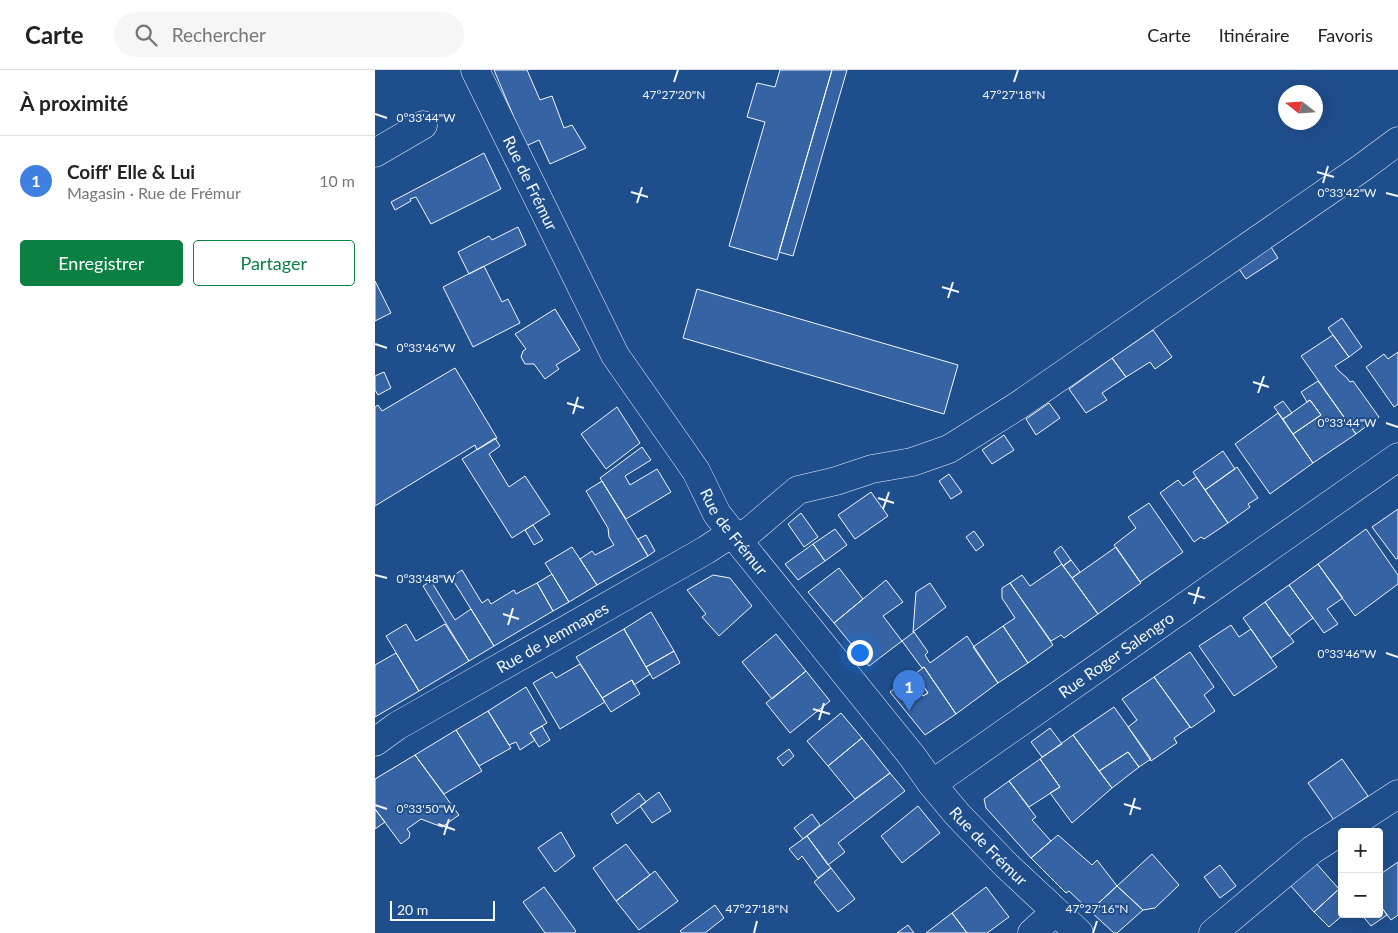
<!DOCTYPE html>
<html lang="fr">
<head>
<meta charset="utf-8">
<style>
  body { margin:0; font-family:Lato,sans-serif; background:#f6f6f6; color:#222 }
  .controls { position:absolute; right:15px; bottom:15px; display:grid; overflow:hidden; border-radius:5px; box-shadow:0 5px 20px #0002 }
  .controls button { width:45px; height:45px; display:grid; place-items:center; padding:0; border:0; border-bottom:1px solid #e0e0e0; background:#fff; color:#222; font:25px sans-serif }
  .compass { position:absolute; left:903px; top:15px; width:45px; height:45px; border-radius:50%; background:#fff; box-shadow:0 5px 20px #0002; rotate:287deg }
  .scale { position:absolute; left:15px; bottom:12px; width:105px; box-sizing:border-box; padding-left:5px; border:2px solid #f2f6ff; border-top:0; font-size:14px; line-height:18px; white-space:nowrap; color:#f2f6ff; -webkit-text-stroke:4px #1f4e8c; paint-order:stroke }
  .you { position:absolute; left:484px; top:582px; width:18px; height:18px; margin:-12px; border:4px solid #fff; border-radius:50%; background:#1a73e8; box-shadow:0 0 0 8px #1a73e833 }
  .badge { display:grid; place-items:center; width:32px; height:32px; border-radius:50%; background:#0b8043; color:#fff; font-size:16px; font-weight:700 }
  .pin { position:absolute; translate:-50% -41px; filter:drop-shadow(0 1px 2px #0008) }
  .pin::after { content:''; position:absolute; top:26px; width:18px; height:15px; background:inherit; clip-path:polygon(0 0,100% 0,50% 100%) }
  .list { margin:0; padding:0; list-style:none }
  h2 { display:flex; justify-content:space-between; align-items:center; height:65px; margin:0; padding:0 20px; font-size:21px }
  h2 small { font-size:16px; font-weight:400; color:#767676 }
  .list li { display:grid; grid-template-columns:32px 1fr auto; gap:15px; align-items:center; box-sizing:border-box; height:90px; padding:0 20px; border-top:1px solid #e0e0e0 }
  .list b { display:block; font-size:19px; white-space:nowrap }
  .list p { margin:0; font-size:16px; white-space:nowrap; color:#767676 }
  .list em { font-size:16px; font-style:normal; color:#767676 }
  .actions { display:flex; gap:10px; padding:15px 20px }
  .actions a { flex:1; padding:11px 0; border:1px solid #0b8043; border-radius:5px; text-align:center; font-size:18px; color:#0b8043 }
  .actions .main { background:#0b8043; color:#fff }
  .icon { flex:none; width:28px; height:28px; fill:none; stroke:currentColor; stroke-width:2; stroke-linecap:round; stroke-linejoin:round }
  .map { position:relative; flex:none; width:1023px; height:863px; overflow:hidden }
  header { display:flex; align-items:center; gap:30px; box-sizing:border-box; height:70px; padding:0 25px; background:#fff; border-bottom:1px solid #e0e0e0 }
  header strong { font-size:24px }
  nav { display:flex; gap:28px; margin-inline-start:auto; font-size:18px }
  .search { width:350px; height:45px; background:#f6f6f6; display:flex; align-items:center; gap:12px; box-sizing:border-box; padding:0 18px; border-radius:28px; color:#767676; font-size:19px }
  main { display:flex }
  aside { flex:1; background:#fff }
  .map>svg:first-child { display:block }
  .building { fill:#3563a3; stroke:#f2f6ff }
  .lines { fill:none; stroke-linecap:round; stroke-linejoin:round }
  .minor-casing { stroke:#f2f6ff; stroke-width:29 }
  .minor { stroke:#1f4e8c; stroke-width:28 }
  .ticks { fill:none; stroke:#f2f6ff; stroke-width:2 }
  .labels { text-anchor:middle; stroke-width:4; stroke-linejoin:round; paint-order:stroke }
  .street-label { font-size:16px; fill:#f2f6ff; stroke:#1f4e8c }
  .ticks-label { font-size:12px; text-anchor:middle; fill:#f2f6ff; stroke:#1f4e8c; stroke-width:4; stroke-linejoin:round; paint-order:stroke }
</style>
</head>
<body>
<header>
<strong>Carte</strong>
<div class="search"><svg class="icon" aria-label="search" viewBox="0 0 24 24"><circle cx="10" cy="10" r="6"/><path d="M15 15l6 6"/></svg>Rechercher</div>
<nav><a>Carte</a><a>Itinéraire</a><a>Favoris</a></nav>
</header>
<main>
<aside>
<h2>À proximité<small></small></h2>
<ul class="list">
<li><span class="badge" style="background:#3f7fe0">1</span><div><b>Coiff' Elle &amp; Lui</b><p>Magasin · Rue de Frémur</p></div><em>10 m</em></li>
</ul>
<div class="actions"><a class="main">Enregistrer</a><a>Partager</a></div>
</aside>
<div class="map">
<svg width="1023" height="863" viewBox="0 0 1023 863">
  <rect width="100%" height="100%" fill="#1f4e8c"/>
  <!-- building -->
  <path class="building" d="M119,0H152L165,30L177,26L189,58L197,55L211,78L175,94L164,70L151,76Z
    M405,0H457L402,190L354,176L390,52L372,47L382,13L400,17Z
    M457,0H472L418,186L404,182Z
    M109,83L126,119L56,154L41,127L35,129L36,131L20,140L16,132Z
    M143,157L151,175L94,204L83,182L114,166L117,170Z
    M896,177L903,188L871,209L864,199Z
    M109,196L127,232L133,229L145,253L98,277L68,217Z
    M0,211L16,243L0,251Z
    M322,219L583,295L569,344L308,268Z
    M180,239L205,280L181,295L184,299L170,309L159,294H150L146,287L148,281L151,279L140,264Z
    M967,248L987,277L974,287L953,258Z
    M778,260L797,287L780,299L775,292L751,307L737,288Z
    M958,265L974,287L960,296L964,301L972,308L975,312L978,311L1004,347L981,364L926,286Z
    M1023,282V334L1019,337L991,297L1009,284L1013,289Z
    M737,288L751,307L727,323L732,330L711,343L694,319Z
    M80,298L122,368L102,380L100,375L0,436V337L3,335L7,341Z
    M9,302L16,318L3,325L0,320V306Z
    M943,311L981,364L938,393L918,364L946,345L935,330L932,332L926,322Z
    M935,330L946,345L918,364L908,349Z
    M908,331L917,343L908,349L899,337Z
    M674,333L685,348L661,365L651,349Z
    M242,337L265,373L231,399L206,364Z
    M903,343L938,393L895,424L860,374Z
    M629,365L639,380L617,394L607,380Z
    M120,368L125,376L114,384L134,417L150,406L175,444L137,468L87,389Z
    M267,377L276,390L250,406L255,415L282,399L296,422L251,449L225,408Z
    M848,381L860,399L830,420L818,402Z
    M862,397L883,428L873,434L875,437L853,453L830,420Z
    M574,404L587,422L576,429L564,411Z
    M821,407L853,453L829,469L826,467L819,472L785,423L803,410L808,416Z
    M227,411L273,486L222,515L205,489L217,481L220,485L239,475L234,467L233,458L211,421Z
    M496,422L513,446L480,469L463,445Z
    M774,433L808,482L765,512L739,475L761,458L753,447Z
    M1023,439V488L1021,489L997,457Z
    M426,443L443,467L429,477L413,454Z
    M158,455L168,470L159,475L150,460Z
    M460,459L472,475L450,491L438,474Z
    M991,459L1023,505V514L980,546L943,494Z
    M599,461L609,475L601,481L591,467Z
    M271,465L280,481L273,486L263,469Z
    M438,474L450,491L423,510L410,494Z
    M686,476L696,490L688,496L679,482Z
    M197,477L222,515L194,532L170,493Z
    M741,477L766,513L723,544L697,508Z
    M696,490L705,502L697,508L688,496Z
    M687,494L723,544L689,568L686,565L676,571L635,513L647,505L655,516Z
    M943,494L968,528L952,539L963,554L949,563L914,515Z
    M464,498L488,529L459,553L433,522Z
    M87,500L107,533L113,529L116,534L139,520L141,524L162,513L178,541L119,576L76,507Z
    M177,504L194,532L178,541L162,513Z
    M338,505L355,508L377,536L344,566L327,547L331,544L312,520Z
    M511,510L528,532L508,546L527,571L494,596L459,553Z
    M56,511L80,550L96,539L119,576L94,591L48,516Z
    M555,513L571,537L538,562L541,522Z
    M635,513L678,575L653,593L628,556L640,548L627,528V518Z
    M914,515L938,548L914,566L890,532Z
    M890,532L919,572L896,588L868,548Z
    M276,542L299,581L271,597L249,559Z
    M31,554L41,571L70,554L94,591L44,621L11,566Z
    M856,555L864,567L876,559L902,597L859,626L824,576Z
    M628,556L653,593L623,613L598,577Z
    M249,559L275,604L259,615L257,610L227,628L201,587Z
    M539,562L553,582L550,585L555,593L592,566L623,613L581,644L549,597L547,598L527,571Z
    M401,564L431,601L397,629L367,592Z
    M299,581L305,593L278,609L271,597Z
    M815,582L839,617L829,625L840,641L816,658L779,607Z
    M21,583L44,621L0,647V595Z
    M205,594L230,632L185,659L158,613L177,602L181,608Z
    M549,597L581,644L550,665L515,622L535,607L548,626L553,623L540,604Z
    M431,601L455,631L415,663L391,633Z
    M540,604L553,623L548,626L535,607Z
    M779,607L815,657L799,668L802,673L776,691L753,657L762,650L747,629Z
    M257,610L265,624L236,642L227,628Z
    M151,617L172,653L155,663L160,670L145,680L141,672L134,675L113,641Z
    M739,637L776,689L764,697L753,682L724,701L698,665Z
    M113,641L136,678L104,696L81,660Z
    M466,643L487,668L453,696L432,671Z
    M167,656L175,670L164,677L155,663Z
    M675,658L687,674L667,687L656,672Z
    M81,660L107,701L69,724L40,685Z
    M698,665L737,718L697,753L675,723L685,717L665,689Z
    M487,668L515,703L480,729L453,696Z
    M414,679L419,686L408,696L402,688Z
    M753,682L764,697L737,718L724,701Z
    M40,685L84,745L67,757L46,749L32,759L35,763L34,768L26,774L0,739V709Z
    M665,689L685,717L654,737L634,711Z
    M967,689L993,726L959,750L933,713Z
    M515,703L530,721L463,773L470,782L453,795L432,766Z
    M634,711L661,747L657,750L676,771L656,788L611,738L609,729Z
    M284,722L296,741L277,753L265,736Z
    M264,723L271,732L242,754L236,744Z
    M543,736L565,763L527,793L506,766Z
    M0,739L10,752L0,759Z
    M437,744L445,755L428,769L419,758Z
    M186,762L200,786L180,802L163,778Z
    M683,765L717,795L722,790L742,816L715,841L694,821L691,823L656,788Z
    M432,766L456,798L443,808L427,786L423,790L414,779Z
    M251,774L275,805L241,831L218,798Z
    M777,784L804,815L780,838L768,840L742,816Z
    M940,792L964,819L939,842L915,815Z
    M1023,792V845L1016,850L1004,834V805Z
    M845,795L861,816L845,828L829,807Z
    M456,798L480,829L463,842L439,812Z
    M280,801L303,831L264,860L241,831Z
    M742,816L768,840L742,863H739L715,841Z
    M169,817L201,861L199,863H170L148,832Z
    M611,817L634,847L612,863H592L577,843Z
    M964,819L967,822V844H969L954,857L939,842Z
    M1004,834L1012,845L996,856L986,844H1004Z
    M340,835L349,848L330,863H307L305,861Z
    M577,843L592,863H551Z
    M533,855L539,863H522Z"/>
  <g class="lines">
    <defs>
      <g id="minor">
        <path id="s1" d="M100,0L240,285L321,401L342,444L357,463L537,686L557,714L582,744L631,795L704,863"/>
        <path d="M0,83L48,55"/>
        <path d="M362,469L376,460L423,420L461,411L497,399L537,392L574,379L644,335L988,97L1023,71"/>
        <path id="s2" d="M0,672L22,656L331,480L357,463"/>
        <path id="s3" d="M557,714L1023,387"/>
        <path d="M657,863L680,842"/>
        <path d="M838,863L937,780L1023,724"/>
      </g>
    </defs>
    <!-- minor casing -->
    <use href="#minor" class="minor-casing"/>
    <!-- minor -->
    <use href="#minor" class="minor"/>
  </g>
  <!-- ticks -->
  <path class="ticks" d="M299,12L303,0M639,12L643,0M0,44L12,48M942,102L959,107M948,113L953,96M256,122L273,127M1011,123L1023,126M262,133L267,117M567,217L584,222M573,228L578,212M0,274L12,278M878,312L894,317M883,323L889,306M192,333L209,338M198,344L203,327M1011,353L1023,357M503,428L519,433M508,439L514,422M0,505L12,508M813,523L830,528M819,534L824,517M128,544L144,549M133,555L138,538M1011,583L1023,587M438,639L455,644M444,650L449,633M749,734L766,739M0,735L12,739M755,745L760,728M63,754L80,760M69,765L74,749M379,863L382,851M718,863L722,851"/>
  <g class="labels">
    <!-- street labels -->
    <g class="street-label">
      <text dy="6" stroke="none"><textPath href="#s1" startOffset="126">Rue de Frémur</textPath></text>
      <text dy="6" stroke="none"><textPath href="#s1" startOffset="531">Rue de Frémur</textPath></text>
      <text dy="6" stroke="none"><textPath href="#s2" startOffset="206">Rue de Jemmapes</textPath></text>
      <text dy="6" stroke="none"><textPath href="#s3" startOffset="225">Rue Roger Salengro</textPath></text>
      <text dy="6" stroke="none"><textPath href="#s1" startOffset="936">Rue de Frémur</textPath></text>
    </g>
  </g>
  <g class="ticks-label">
    <text x="299" y="29">47°27'20"N</text>
    <text x="639" y="29">47°27'18"N</text>
    <text x="51" y="52">0°33'44"W</text>
    <text x="972" y="127">0°33'42"W</text>
    <text x="51" y="282">0°33'46"W</text>
    <text x="972" y="357">0°33'44"W</text>
    <text x="51" y="513">0°33'48"W</text>
    <text x="972" y="588">0°33'46"W</text>
    <text x="51" y="743">0°33'50"W</text>
    <text x="382" y="843">47°27'18"N</text>
    <text x="722" y="843">47°27'16"N</text>
  </g>
</svg>
<div class="controls">
<button>+</button>
<button>−</button>
</div>
<svg class="compass" viewBox="-18 -18 36 36"><path d="M0-13l5 13h-10z" fill="#e53935"/><path d="M0 13l5-13h-10z" fill="#767676"/></svg>
<div class="scale">20 m</div>
<div class="you"></div>
<div class="pin badge" style="left:534px;top:641px;background:#3f7fe0">1</div>
</div>
</main>
</body>
</html>
